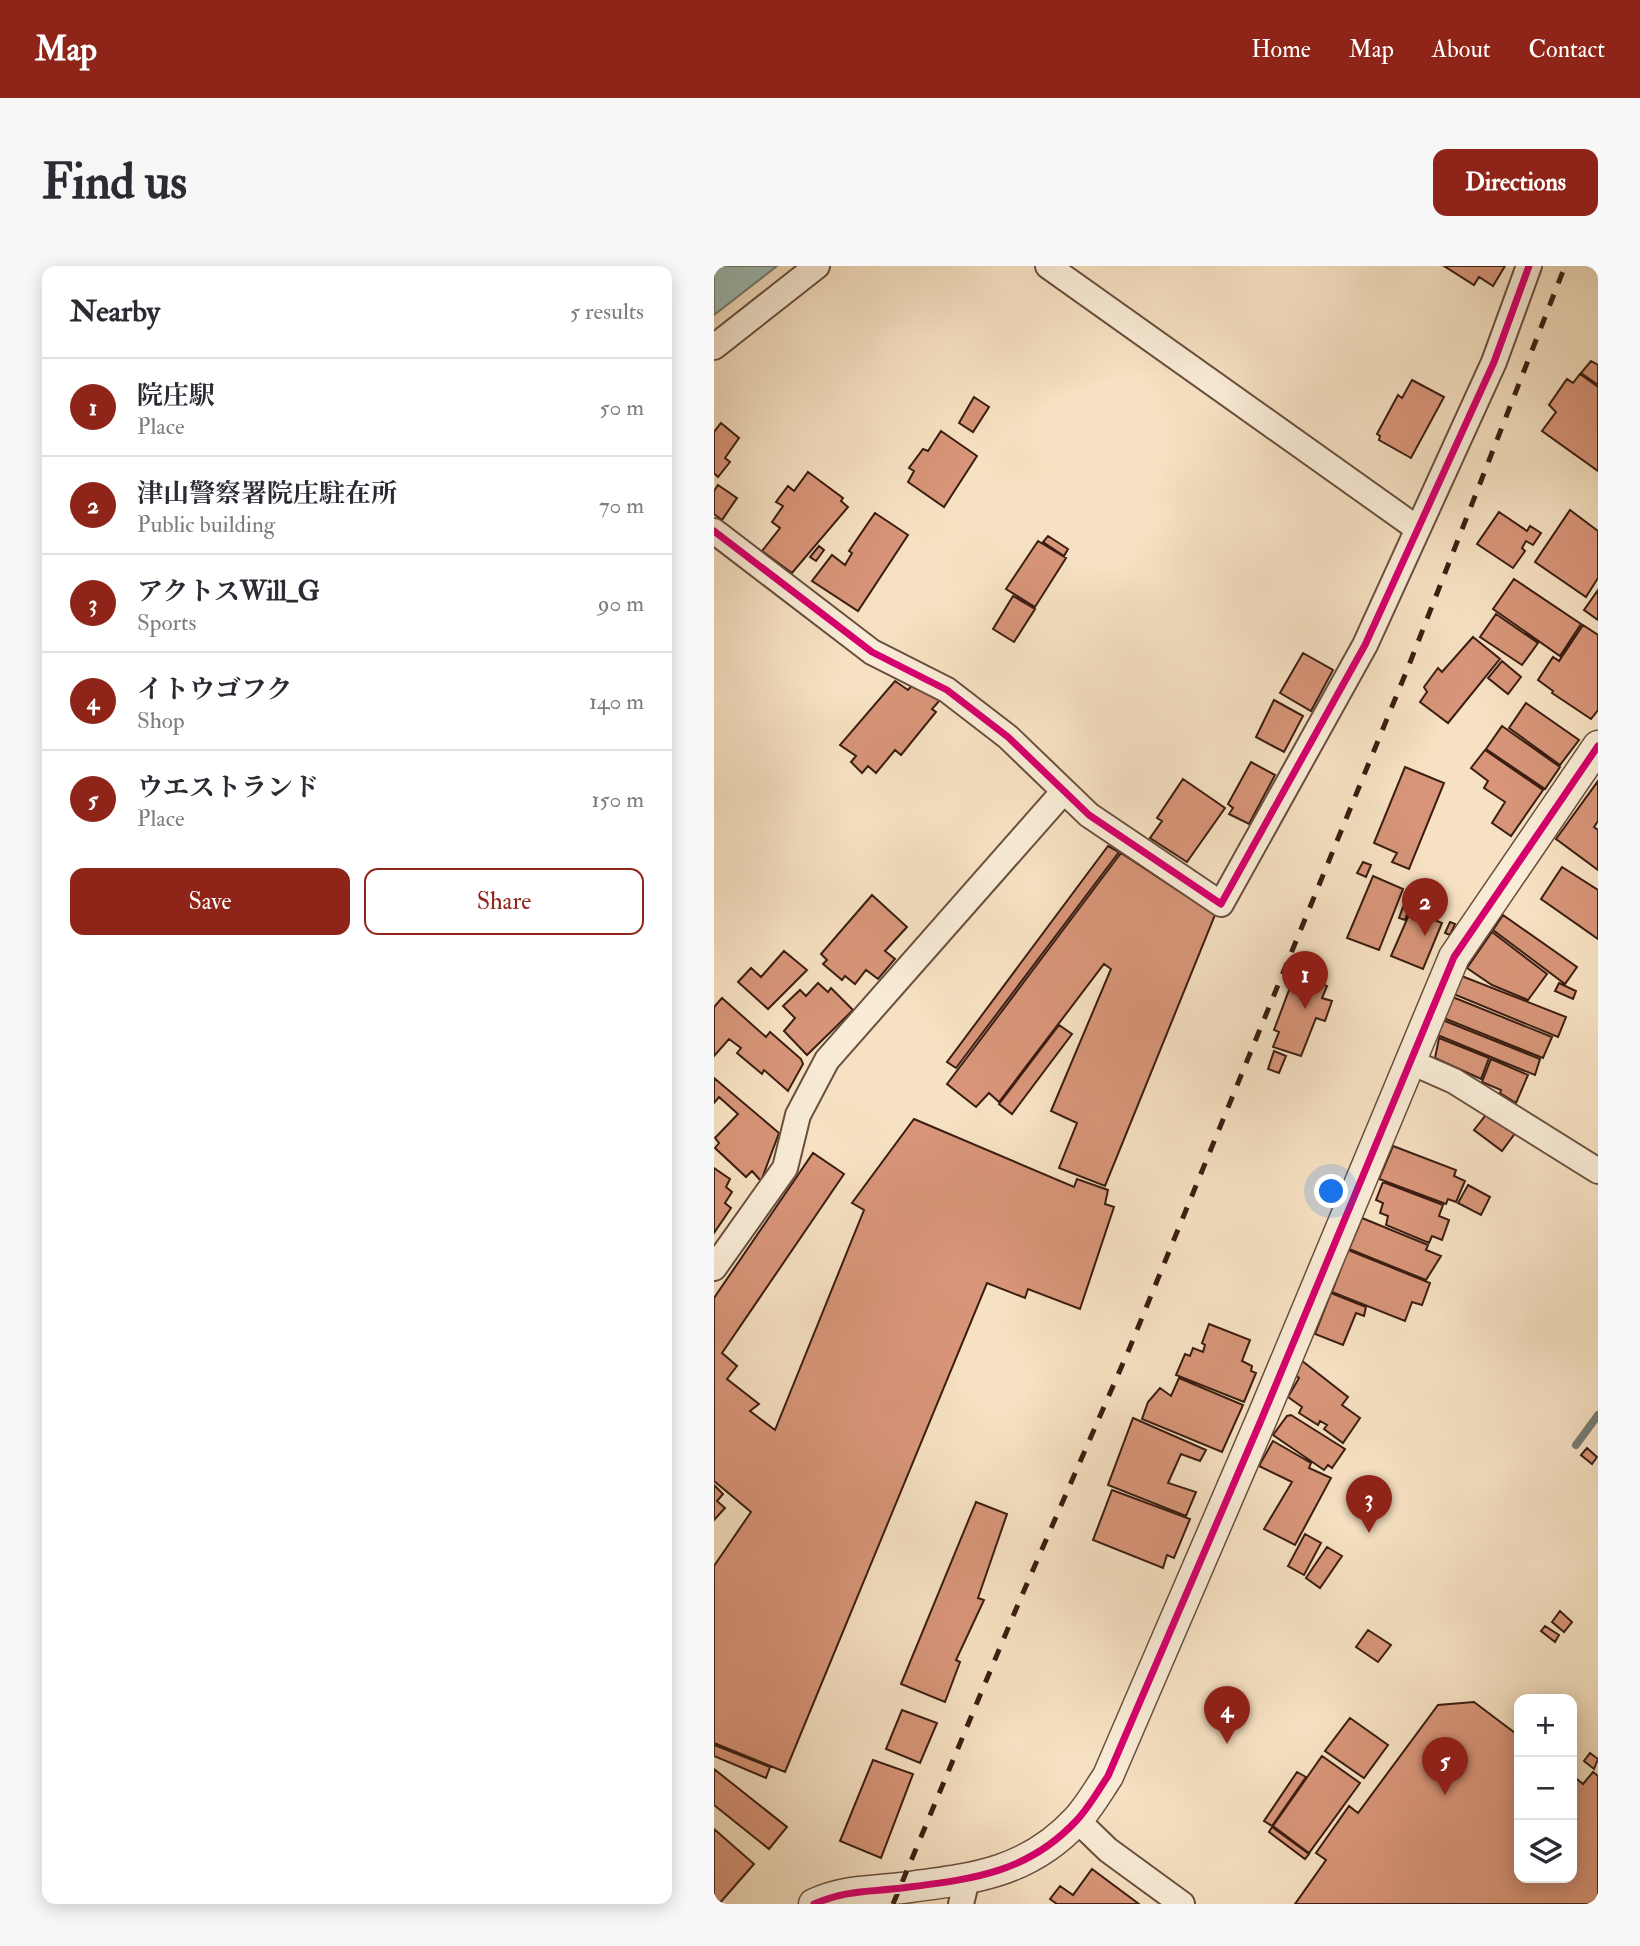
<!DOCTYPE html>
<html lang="en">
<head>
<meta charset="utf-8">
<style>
  body { margin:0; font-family:"IM FELL Double Pica","Noto Serif JP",serif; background:#f7f7f7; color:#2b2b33 }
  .controls { position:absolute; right:21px; bottom:21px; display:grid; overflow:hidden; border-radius:14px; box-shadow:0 4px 18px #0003 }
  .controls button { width:63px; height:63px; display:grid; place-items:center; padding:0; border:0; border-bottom:2px solid #e1e1e2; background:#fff; color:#2b2b33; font:35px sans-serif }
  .you { position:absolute; left:618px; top:926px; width:24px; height:24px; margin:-18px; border:5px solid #fff; border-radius:50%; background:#1a73e8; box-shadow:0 0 0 10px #1a73e833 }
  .badge { display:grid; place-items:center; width:46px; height:46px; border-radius:50%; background:#8f2418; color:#fff; font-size:23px; font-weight:700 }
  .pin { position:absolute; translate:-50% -58px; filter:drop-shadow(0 2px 4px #0008) }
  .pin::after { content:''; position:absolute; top:37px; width:24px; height:21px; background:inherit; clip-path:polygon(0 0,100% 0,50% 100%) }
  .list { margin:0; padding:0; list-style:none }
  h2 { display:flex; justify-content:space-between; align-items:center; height:91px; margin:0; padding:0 28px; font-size:30px }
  h2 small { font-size:23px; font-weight:400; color:#7c7c81 }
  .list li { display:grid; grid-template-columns:46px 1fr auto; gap:21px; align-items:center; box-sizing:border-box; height:98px; padding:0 28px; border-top:2px solid #e1e1e2 }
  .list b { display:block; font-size:26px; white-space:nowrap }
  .list p { margin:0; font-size:23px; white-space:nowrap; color:#7c7c81 }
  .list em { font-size:23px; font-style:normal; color:#7c7c81 }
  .actions { display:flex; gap:14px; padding:21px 28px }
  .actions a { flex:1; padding:16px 0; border:2px solid #8f2418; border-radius:14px; text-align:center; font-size:24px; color:#8f2418 }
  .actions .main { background:#8f2418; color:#fff }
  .icon { flex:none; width:38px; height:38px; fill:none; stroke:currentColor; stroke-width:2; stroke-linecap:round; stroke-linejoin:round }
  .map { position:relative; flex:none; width:884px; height:1638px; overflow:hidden; border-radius:14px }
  header { display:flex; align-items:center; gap:42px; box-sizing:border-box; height:98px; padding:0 35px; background:#8f2418; color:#fff }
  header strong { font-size:33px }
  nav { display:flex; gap:38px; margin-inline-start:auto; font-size:24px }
  .intro { display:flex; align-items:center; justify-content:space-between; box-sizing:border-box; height:168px; padding:0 42px }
  h1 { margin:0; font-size:49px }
  .button { padding:18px 32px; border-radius:14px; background:#8f2418; color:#fff; font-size:24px; font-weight:700 }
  main { display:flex; gap:42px; padding:0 42px }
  aside { flex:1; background:#fff; border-radius:14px; box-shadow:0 4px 18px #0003 }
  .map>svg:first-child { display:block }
  .water { fill:#9dbdb5; stroke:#767d74; stroke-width:2 }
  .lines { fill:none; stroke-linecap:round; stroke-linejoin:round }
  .stream { stroke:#767d74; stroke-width:8 }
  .building { fill:#d89579; stroke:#3b1e12; stroke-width:2 }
  .minor-casing { stroke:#6a4f3e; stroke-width:28 }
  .tertiary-casing { stroke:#6a4f3e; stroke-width:33 }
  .minor { stroke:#f9ecd7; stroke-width:24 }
  .tertiary { stroke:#f9ecd7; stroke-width:30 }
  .rail { stroke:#3b1e12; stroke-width:5; stroke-dasharray:12 12; stroke-linecap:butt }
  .cycleway-casing { stroke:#f9ecd7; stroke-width:11 }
  .cycleway { stroke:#d6006c; stroke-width:7 }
</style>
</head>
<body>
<header>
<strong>Map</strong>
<nav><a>Home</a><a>Map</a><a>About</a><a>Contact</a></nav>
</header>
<div class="intro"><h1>Find us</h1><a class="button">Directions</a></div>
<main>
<aside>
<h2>Nearby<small>5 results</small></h2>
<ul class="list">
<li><span class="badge">1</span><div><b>院庄駅</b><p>Place</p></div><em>50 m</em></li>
<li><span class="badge">2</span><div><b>津山警察署院庄駐在所</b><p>Public building</p></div><em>70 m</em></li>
<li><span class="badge">3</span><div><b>アクトスWill_G</b><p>Sports</p></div><em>90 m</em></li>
<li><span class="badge">4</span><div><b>イトウゴフク</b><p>Shop</p></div><em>140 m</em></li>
<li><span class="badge">5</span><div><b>ウエストランド</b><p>Place</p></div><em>150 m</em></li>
</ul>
<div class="actions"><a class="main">Save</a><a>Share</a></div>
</aside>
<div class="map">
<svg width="884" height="1638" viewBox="0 0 884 1638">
  <rect width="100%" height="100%" fill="#f6e1c2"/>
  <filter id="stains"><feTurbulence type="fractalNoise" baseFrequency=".00286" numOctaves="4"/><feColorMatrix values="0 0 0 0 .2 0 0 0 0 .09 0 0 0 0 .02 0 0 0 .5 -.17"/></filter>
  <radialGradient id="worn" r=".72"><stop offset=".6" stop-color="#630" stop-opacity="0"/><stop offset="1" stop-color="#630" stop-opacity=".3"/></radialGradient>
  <!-- water -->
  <path class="water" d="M6,0H63L0,49V4Z"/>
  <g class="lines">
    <!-- stream -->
    <path class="stream" d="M862,1179L884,1149"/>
  </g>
  <!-- building -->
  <path class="building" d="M730,0H791L779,20L765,11L760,19Z
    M877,95L884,99V119L867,107Z
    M866,108L884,121V205L828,165L842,146L835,139L853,113L859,117Z
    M698,114L730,131L697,192L665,174L666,170L663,168L684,129L688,132Z
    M260,131L275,141L259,166L245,157Z
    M7,157L25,172L11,192L16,196L4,211L0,207V166Z
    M227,165L263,190L230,241L194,216L200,205L195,202L209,183L214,185Z
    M94,206L129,232L127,235L134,241L78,307L48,285L66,262L58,256L69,240L62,236L74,220L80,225Z
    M4,219L23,232L8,254L0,248V225Z
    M856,244L884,265V312L872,331L821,296Z
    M785,246L813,265L816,260L827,267L819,279L812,275L808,282L811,285L799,302L763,278Z
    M161,247L194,269L144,345L98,315L118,289L131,299L138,287L135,285Z
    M334,270L354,283L350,290L329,276Z
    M324,275L352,292L321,341L292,323Z
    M105,280L110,284L102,295L96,291Z
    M800,313L867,358L846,390L779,343Z
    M884,324V354L870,344Z
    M299,330L321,343L300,376L279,363Z
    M782,348L824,377L808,399L766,371Z
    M869,359L884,369V444L877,453L838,427L839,425L824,414L839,391L845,395Z
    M759,371L786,393L734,457L706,436L713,426L710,421L724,402L728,406Z
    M589,387L619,404L597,445L566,427Z
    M788,395L807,411L794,428L774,412Z
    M181,415L194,424L199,418L226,434L218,443L222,446L187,489L181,484L162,507L154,500L148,507L137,496L142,490L126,479Z
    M560,434L589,450L570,486L542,471Z
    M812,437L865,474L846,499L795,462Z
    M788,460L846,501L831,523L772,483Z
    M771,484L829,524L797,570L778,557L791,536L770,522L774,515L757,502Z
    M537,496L561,509L535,558L515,548L519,542L514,538Z
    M691,501L730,517L695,603L678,596L683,587L660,577Z
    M469,513L511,542L473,596L436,572L448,555L443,552Z
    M884,515V555L880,561L884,564V604L842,573Z
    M394,580L405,586L242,802L233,796Z
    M407,587L501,649L391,920L345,902L363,857L337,845L397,703L390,698L285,836L275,827L262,841L233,818Z
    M649,596L657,599L652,611L643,607Z
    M848,601L884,624V673L827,633Z
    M659,610L689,623L665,684L633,672Z
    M158,629L193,661L171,685L181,693L164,713L152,704L141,718L131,710L128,714L109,698L113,694L107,688Z
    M689,641L695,643L691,654L685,652Z
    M697,644L728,657L709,703L677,690Z
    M789,649L863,701L851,718L779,664Z
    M736,656L741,658L736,669L731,667Z
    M778,666L833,708L814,734L778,719L753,702Z
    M70,685L93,704L54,743L24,716L37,702L47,711Z
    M581,708L613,720L608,732L618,735L611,755L602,752L587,790L559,781L565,766L560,764Z
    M745,709L852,751L844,771L737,727Z
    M104,717L114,726L117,722L139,744L93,789L70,765L81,752L69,740L86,724L92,730Z
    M845,717L862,725L859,733L841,725Z
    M736,730L838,771L829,792L727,751Z
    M8,732L52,771L56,766L87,793L89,798L74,825L50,804L48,808L23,787L27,782L15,773L0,790V741Z
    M726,753L826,793L821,809L721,768Z
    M345,759L358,768L298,848L285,838Z
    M725,772L775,792L767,813L721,792Z
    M560,785L572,790L565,807L554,803Z
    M777,793L814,809L802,837L786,827L787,824L768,816Z
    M0,812L65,867L47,915L38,905L32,911L1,882L5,877L1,872L24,848L5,831L0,837Z
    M775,845L802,866L788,885L760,864Z
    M200,853L360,921L363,913L394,924L391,938L400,941L366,1043L314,1023L311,1032L273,1017L71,1506L0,1477V1300L37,1246L0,1215V1032L99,887L130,908L8,1087L23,1100L13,1113L45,1138L36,1145L61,1164L150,944L138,937Z
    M679,880L742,904L740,910L751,915L742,936L734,933L732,938L665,913Z
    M0,902L16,913L12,921L18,926L11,937L17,942L0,967Z
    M669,916L729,939L725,950L735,954L728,974L718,970L715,977L672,959L674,950L666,947L669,937L662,934Z
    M754,919L776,931L767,949L744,937Z
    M648,952L714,979L712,984L727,990L712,1014L635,983Z
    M634,984L716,1017L708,1039L698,1036L691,1055L618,1026Z
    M617,1027L652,1041L650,1050L642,1047L629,1079L601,1068Z
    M495,1058L536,1074L528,1095L538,1100L537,1105L542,1107L530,1136L462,1109L471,1088L476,1090L479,1082L489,1086L491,1079L488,1077Z
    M587,1094L634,1131L628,1139L646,1152L629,1177L610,1163L613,1159L606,1155L604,1159L585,1147L588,1141L574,1131L585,1112L581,1109Z
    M465,1112L529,1139L508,1186L428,1153L434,1136L446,1122L457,1130Z
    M577,1149L631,1183L618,1202L614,1199L610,1204L559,1169L573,1150Z
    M419,1152L492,1184L486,1195L467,1188L454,1217L482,1226L472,1250L394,1219Z
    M559,1175L597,1197L595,1202L617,1212L581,1279L550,1263L578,1216L545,1200Z
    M873,1182L883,1191L878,1198L867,1189Z
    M0,1219L9,1228L3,1235L11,1242L0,1254Z
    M398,1224L476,1253L460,1292L453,1289L449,1302L379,1274Z
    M262,1236L293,1248L264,1332L270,1334L242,1394L246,1396L231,1436L187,1418Z
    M591,1268L607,1277L590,1309L574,1300Z
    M613,1281L628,1290L606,1322L592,1312Z
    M846,1345L858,1356L850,1366L838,1356Z
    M831,1360L845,1369L841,1376L827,1365Z
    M654,1364L677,1379L664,1396L642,1381Z
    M760,1436L805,1470V1612H858V1509L869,1518L879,1506L884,1510V1638H581L612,1594L602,1587L635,1540L644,1547L724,1439Z
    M188,1444L223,1457L206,1497L172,1483Z
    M636,1452L674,1479L650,1512L611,1485Z
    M0,1479L56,1501L52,1512L0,1490Z
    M876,1487L884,1493L880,1503L870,1495Z
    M608,1490L646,1517L595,1587L559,1560Z
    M159,1494L199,1508L167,1592L126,1575Z
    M0,1503L73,1561L55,1583L0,1539Z
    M583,1506L592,1511L558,1560L550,1555Z
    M558,1561L595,1588L591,1593L555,1566Z
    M0,1563L40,1598L5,1638H0Z
    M378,1603L425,1638H343L336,1633L346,1620L359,1629Z"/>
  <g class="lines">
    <defs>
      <path id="minor" d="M334,0L704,263
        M0,81L103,0
        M0,265L158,386L233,424L294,471L375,549L507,638L651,379L780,96L815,0
        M697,796L740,815L884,905
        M0,1002L71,902L84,849L113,794L350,525
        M363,1554L394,1584L468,1638
        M247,1638L253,1613"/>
      <path id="tertiary" d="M100,1638C132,1624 154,1626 188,1622C257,1613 313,1608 363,1554C375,1541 384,1525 394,1510L548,1152L740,691L884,480"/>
    </defs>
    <!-- minor casing -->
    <use href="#minor" class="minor-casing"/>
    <!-- tertiary casing -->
    <use href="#tertiary" class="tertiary-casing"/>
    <!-- minor -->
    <use href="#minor" class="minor"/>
    <!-- tertiary -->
    <use href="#tertiary" class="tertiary"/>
    <!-- rail -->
    <path class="rail" d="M179,1638L305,1336L416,1081L695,399L851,0"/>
    <defs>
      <path id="cycleway" d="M0,265L158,386L233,424L294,471L375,549L507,638L651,379L780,96L815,0
        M100,1638C132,1624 154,1626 188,1622C257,1613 313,1608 363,1554C375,1541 384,1525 394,1510L548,1152L740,691L884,480"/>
    </defs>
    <!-- cycleway casing -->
    <use href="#cycleway" class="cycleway-casing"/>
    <!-- cycleway -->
    <use href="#cycleway" class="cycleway"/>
  </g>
  <rect width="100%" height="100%" filter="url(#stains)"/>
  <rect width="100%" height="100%" fill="url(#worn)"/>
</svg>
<div class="controls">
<button>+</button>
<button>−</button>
<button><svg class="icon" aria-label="layers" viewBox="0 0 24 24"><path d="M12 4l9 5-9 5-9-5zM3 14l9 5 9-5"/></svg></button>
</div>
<div class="you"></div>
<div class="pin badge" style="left:591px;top:743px">1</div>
<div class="pin badge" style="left:711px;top:670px">2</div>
<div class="pin badge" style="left:655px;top:1267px">3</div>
<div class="pin badge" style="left:513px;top:1478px">4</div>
<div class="pin badge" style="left:731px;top:1529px">5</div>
</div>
</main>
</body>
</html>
